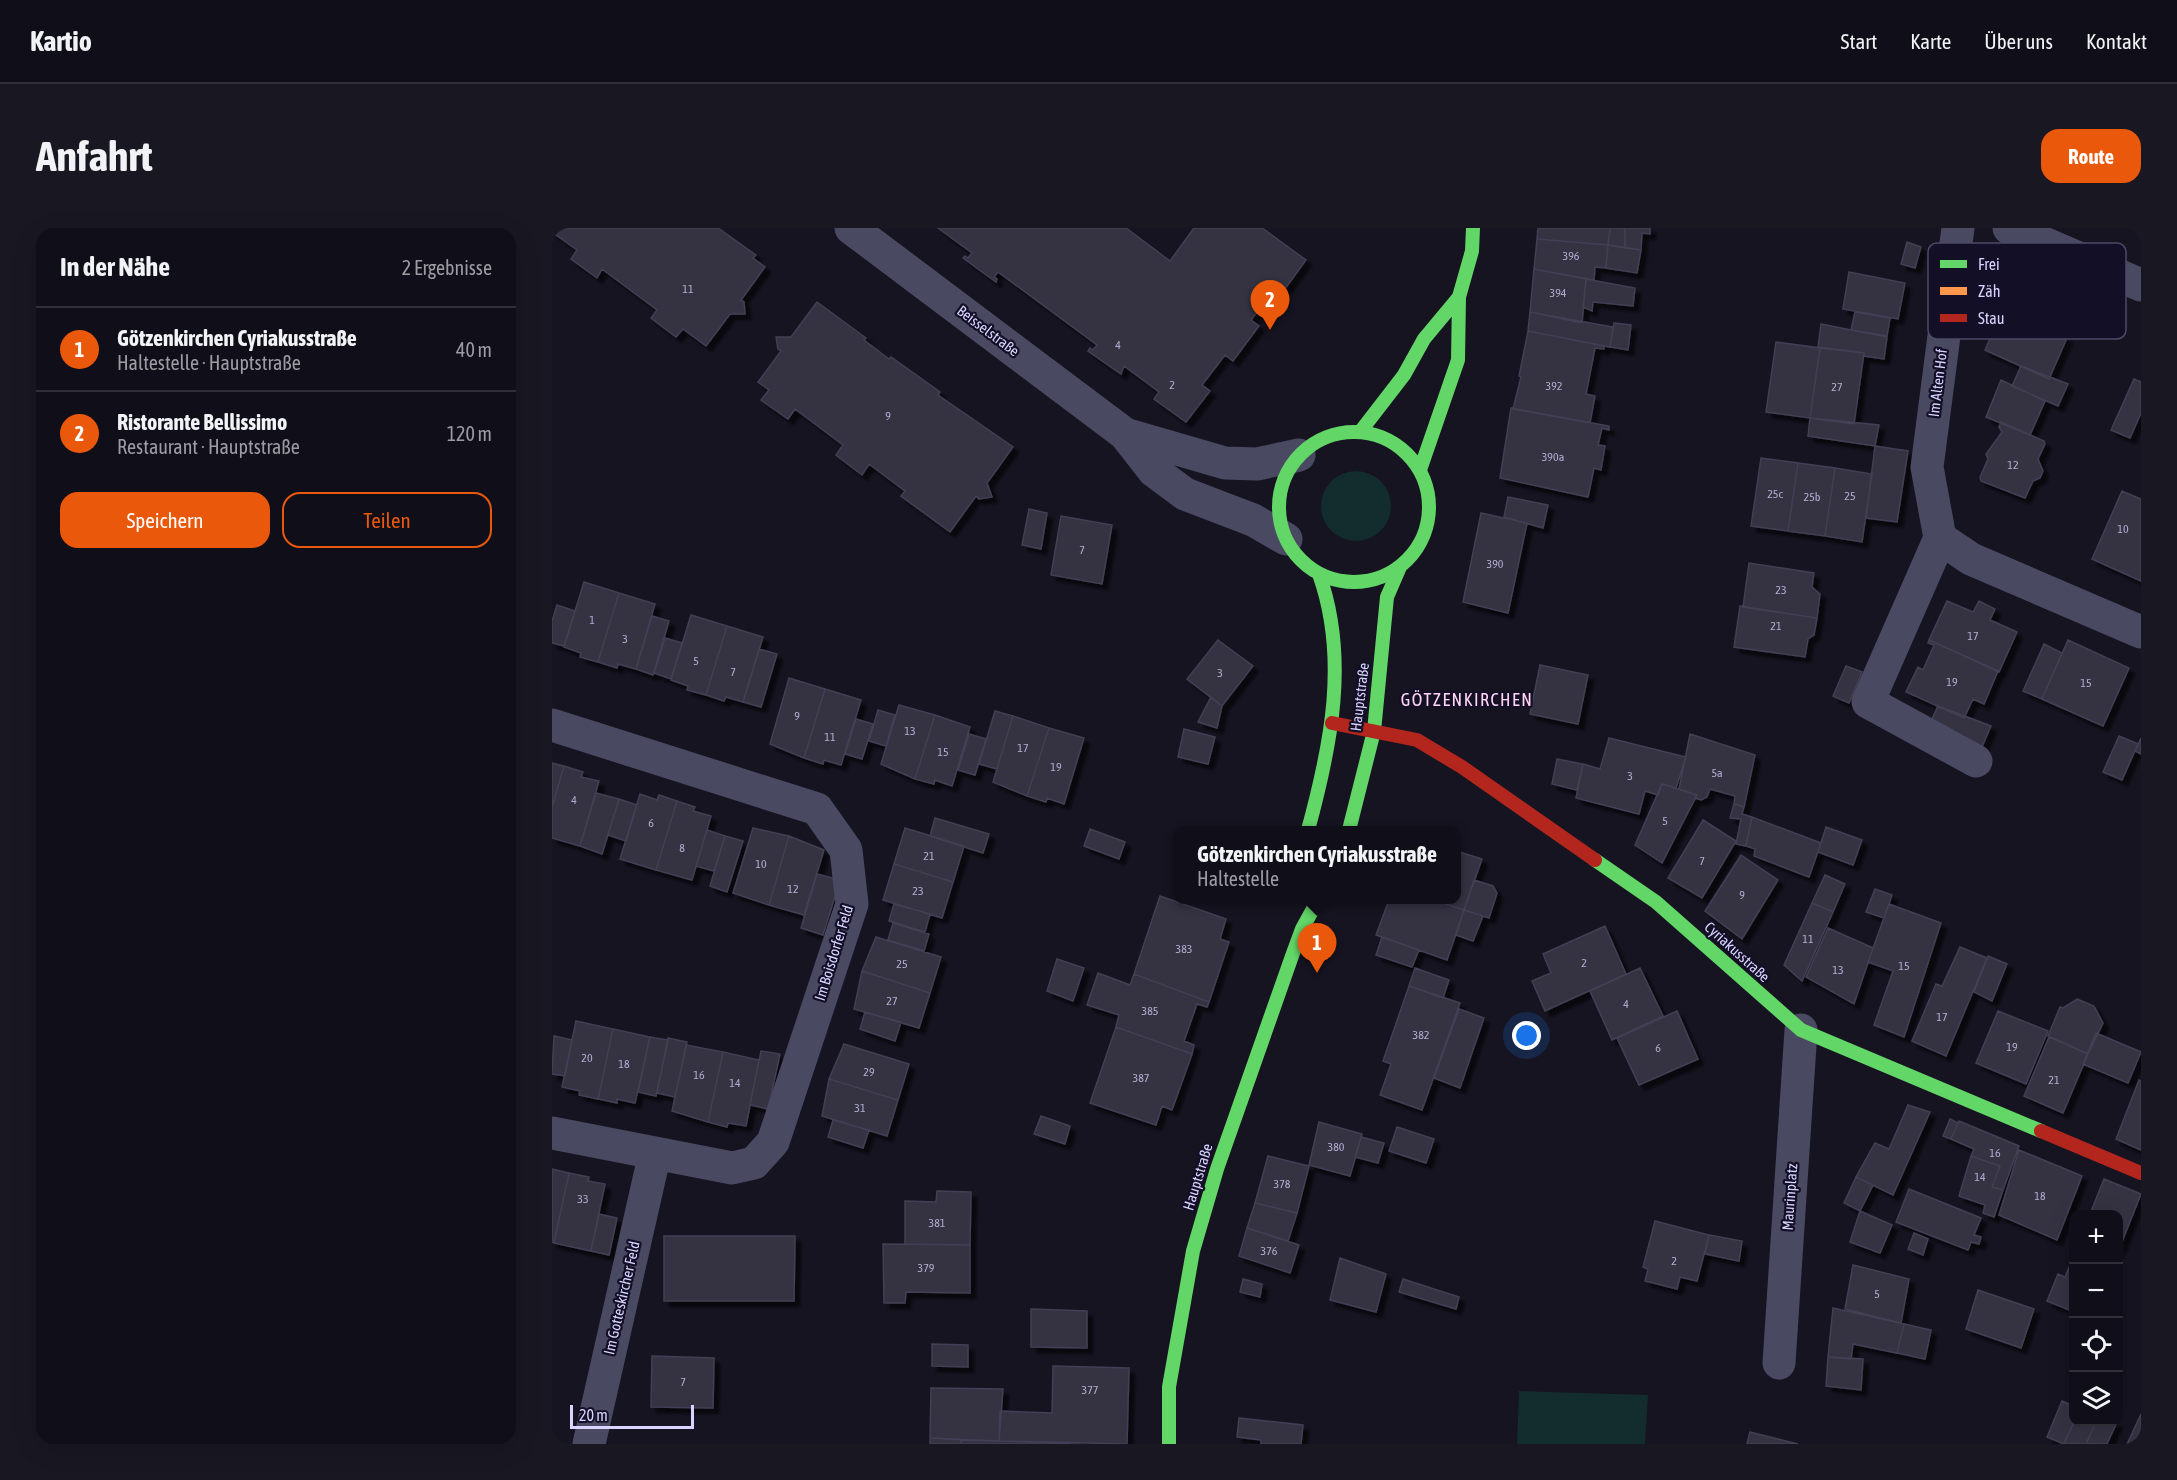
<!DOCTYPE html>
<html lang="de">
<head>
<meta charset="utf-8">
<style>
  body { margin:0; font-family:"Asap Condensed",sans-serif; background:#191822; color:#f1f3f6 }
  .controls { position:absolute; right:18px; bottom:18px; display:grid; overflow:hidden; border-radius:12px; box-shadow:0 6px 24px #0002 }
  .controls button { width:54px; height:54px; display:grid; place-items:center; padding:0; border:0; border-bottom:2px solid #302f38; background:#100f19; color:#f1f3f6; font:30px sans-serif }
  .scale { position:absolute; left:18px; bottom:15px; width:124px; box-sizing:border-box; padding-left:6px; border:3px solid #d9d4ff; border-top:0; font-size:16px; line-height:21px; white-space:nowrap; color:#d9d4ff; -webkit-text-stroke:4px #130f26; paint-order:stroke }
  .you { position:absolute; left:975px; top:808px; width:21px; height:21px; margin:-15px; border:4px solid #fff; border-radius:50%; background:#1a73e8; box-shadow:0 0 0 9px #1a73e833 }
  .badge { display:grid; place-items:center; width:39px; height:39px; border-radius:50%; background:#ea580c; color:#fff; font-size:20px; font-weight:700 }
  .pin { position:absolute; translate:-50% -50px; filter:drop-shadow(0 2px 3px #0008) }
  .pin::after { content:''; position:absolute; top:32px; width:21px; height:18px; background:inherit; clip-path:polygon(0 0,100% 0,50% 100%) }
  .popup { position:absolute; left:621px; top:598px; width:288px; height:78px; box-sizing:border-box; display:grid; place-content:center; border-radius:12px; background:#100f19; filter:drop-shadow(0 2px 4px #0005); font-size:20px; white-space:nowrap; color:#9c9ca2 }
  .popup b { font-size:22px; color:#f1f3f6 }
  .popup::after { content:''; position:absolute; left:50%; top:100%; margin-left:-12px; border:12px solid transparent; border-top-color:#100f19 }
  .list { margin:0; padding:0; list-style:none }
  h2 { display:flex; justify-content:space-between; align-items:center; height:78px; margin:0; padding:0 24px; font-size:26px }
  h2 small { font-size:20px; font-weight:400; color:#9c9ca2 }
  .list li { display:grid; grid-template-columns:39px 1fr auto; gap:18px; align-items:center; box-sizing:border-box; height:84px; padding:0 24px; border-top:2px solid #302f38 }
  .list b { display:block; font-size:22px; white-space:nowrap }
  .list p { margin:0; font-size:20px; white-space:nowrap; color:#9c9ca2 }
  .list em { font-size:20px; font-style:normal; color:#9c9ca2 }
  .actions { display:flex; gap:12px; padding:18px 24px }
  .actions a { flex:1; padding:14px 0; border:2px solid #ea580c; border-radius:18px; text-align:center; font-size:21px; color:#ea580c }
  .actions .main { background:#ea580c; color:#fff }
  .icon { flex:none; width:33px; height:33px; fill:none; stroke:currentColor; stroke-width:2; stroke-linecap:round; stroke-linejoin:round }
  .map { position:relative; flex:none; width:1589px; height:1216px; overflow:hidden; border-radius:18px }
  header { display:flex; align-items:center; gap:36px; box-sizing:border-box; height:84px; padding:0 30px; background:#100f19; border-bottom:2px solid #302f38 }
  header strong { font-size:28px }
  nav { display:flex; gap:33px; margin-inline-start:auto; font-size:21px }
  .intro { display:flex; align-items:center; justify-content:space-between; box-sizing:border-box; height:144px; padding:0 36px }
  h1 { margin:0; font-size:42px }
  .button { padding:15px 27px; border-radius:18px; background:#ea580c; color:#fff; font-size:21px; font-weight:700 }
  main { display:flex; gap:36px; padding:0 36px }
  aside { flex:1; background:#100f19; border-radius:18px; box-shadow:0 6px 24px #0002 }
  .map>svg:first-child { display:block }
  .green { fill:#132c2d }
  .building { fill:#343243; stroke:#433f54; stroke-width:1.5; filter:url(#shadow) }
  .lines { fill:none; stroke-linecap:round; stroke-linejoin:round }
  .street { stroke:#4a4962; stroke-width:33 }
  .fast { stroke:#63d668; stroke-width:14 }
  .jam { stroke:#b3261e; stroke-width:14 }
  .labels { text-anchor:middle; stroke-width:4.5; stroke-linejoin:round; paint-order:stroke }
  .number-label { font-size:12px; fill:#b0acd0 }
  .street-label { font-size:15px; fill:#d9d4ff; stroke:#130f26 }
  .quarter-label { font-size:18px; letter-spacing:1.5px; fill:#ffd6f0; stroke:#130f26 }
  .key { fill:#130f26; stroke:#4e4a67; stroke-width:1.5 }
  .key-label { font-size:16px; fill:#d9d4ff }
</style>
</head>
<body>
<header>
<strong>Kartio</strong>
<nav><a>Start</a><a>Karte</a><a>Über uns</a><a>Kontakt</a></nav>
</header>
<div class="intro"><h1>Anfahrt</h1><a class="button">Route</a></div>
<main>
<aside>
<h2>In der Nähe<small>2 Ergebnisse</small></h2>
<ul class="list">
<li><span class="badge">1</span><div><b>Götzenkirchen Cyriakusstraße</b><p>Haltestelle · Hauptstraße</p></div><em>40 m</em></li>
<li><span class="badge">2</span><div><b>Ristorante Bellissimo</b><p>Restaurant · Hauptstraße</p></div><em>120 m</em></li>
</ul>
<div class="actions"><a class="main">Speichern</a><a>Teilen</a></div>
</aside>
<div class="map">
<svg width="1589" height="1216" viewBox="0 0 1589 1216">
  <defs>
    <filter id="shadow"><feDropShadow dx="5.5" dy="5.5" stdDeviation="1.5" flood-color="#0009"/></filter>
  </defs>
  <rect width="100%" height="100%" fill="#161421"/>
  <!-- green -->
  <path class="green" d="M769 278a35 35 0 1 1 70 0a35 35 0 1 1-70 0Z
    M967,1163L1096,1167L1093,1216H965Z"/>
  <!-- building -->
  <path class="building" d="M0,0H166L204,27L201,30L213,39L189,72L192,74L193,86H178L154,118L131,101L124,109L99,90L105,82L50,41L45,50L19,31L25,22L0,4Z
    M386,0H574L618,33L642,0H710L754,32L730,65L723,60L699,92L707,98L681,133L673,127L650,157L658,163L634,194L602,171L607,164L572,138L569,146L536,123L538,120L541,122L545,117L446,44L442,49L445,51L444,54L411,30L413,28L416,30L420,25Z
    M986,0H1058L1056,17L985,11Z
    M1058,0H1073V20L1056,17Z
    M1073,0H1098V6L1090,5L1089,22L1073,20Z
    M985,11L1056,17L1054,40L1043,39L1042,52L982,41Z
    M1355,14L1369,19L1363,40L1349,36Z
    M1056,17L1089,22L1085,45L1054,40Z
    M1460,32L1529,63L1509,107L1440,76Z
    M1502,32L1536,47L1528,63L1495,48Z
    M982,41L1034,51L1030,95L978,84Z
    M1297,44L1353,55L1346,91L1291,81Z
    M1034,51L1083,60L1081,78L1041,74L1040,83L1031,79Z
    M265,74L314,110L312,112L337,131L339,129L388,164L386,167L461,219L435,255L440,269L427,271L424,268L398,304L349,268L353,263L317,236L310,247L284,227L291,217L243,181L236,191L209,172L217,162L206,154L229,123L226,121L224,109H239Z
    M1451,81L1515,110L1497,151L1433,122Z
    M978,84L1061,99L1058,119L976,103Z
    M1303,84L1338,90L1335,108L1299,102Z
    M1062,95L1079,97L1076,122L1058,119Z
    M1269,96L1335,109L1332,131L1312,128V125L1266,119Z
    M976,103L1052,118V121L1043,120L1034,166L1043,168L1038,195L961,181L969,149L967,148Z
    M1224,114L1268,120L1258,190L1214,184Z
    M1268,120L1312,125L1302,196L1258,190Z
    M1469,138L1516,156L1506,178L1460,158Z
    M1582,151L1589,154V185L1578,210L1559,202Z
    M1449,152L1493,173L1478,207L1434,189Z
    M959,180L1057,198V202L1050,200L1046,217L1053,218L1049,242L1042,240L1036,269L948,250Z
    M1258,190L1327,197L1323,218L1256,208Z
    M1449,194L1492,213L1493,216L1486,231L1491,243L1488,250L1481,253L1473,270L1429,253L1428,249L1436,231L1434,226L1450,204L1447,199Z
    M1323,218L1356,223L1345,294L1314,290Z
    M1209,230L1246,235L1236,303L1199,298Z
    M1246,235L1283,240L1273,308L1236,303Z
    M1283,240L1320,246L1310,314L1273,308Z
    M1570,263L1589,271V353L1540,331Z
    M956,269L996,277L991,300L952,289Z
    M477,281L495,285L489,321L470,317Z
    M929,285L975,295L956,385L911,374Z
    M509,288L560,297L550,356L499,347Z
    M1197,335L1262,345L1260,359L1268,366L1265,390L1191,379Z
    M32,354L67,365L46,434L28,429L29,425L12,419Z
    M67,365L103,376L84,441L66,436L65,440L46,434Z
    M1395,373L1421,384L1427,373L1443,381L1438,392L1465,404L1447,444L1377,412Z
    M5,377L23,383L12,418L0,415V393Z
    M1188,378L1265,390L1262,407L1256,411L1253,429L1182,419Z
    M139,387L175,398L154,467L135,462L136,458L119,452Z
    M100,388L117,393L101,447L84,441Z
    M175,398L211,409L191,474L174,469L172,473L154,467Z
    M113,410L130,415L119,451L102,445Z
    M666,412L701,438L670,478L635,451Z
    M1377,412L1446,443L1432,476L1421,471L1412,490L1354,464L1366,439L1371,442L1382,417L1376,415Z
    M1516,412L1577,440L1551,498L1490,471Z
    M1492,416L1510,425L1490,471L1471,463Z
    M207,421L225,426L209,479L191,474Z
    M988,437L1036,447L1026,496L978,486Z
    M1294,438L1310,444L1297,475L1281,468Z
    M237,450L273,461L252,530L218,516Z
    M273,461L309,472L289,537L272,532L271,536L252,530Z
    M659,469L670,478L665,500L646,494Z
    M347,477L383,487L363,551L329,536Z
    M1386,478L1439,498L1426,528L1376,500Z
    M326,482L343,487L334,518L317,513Z
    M443,483L461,488L445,541L427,536Z
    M383,487L418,499L400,558L383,552L382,556L363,551Z
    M461,488L497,500L475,568L441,554Z
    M304,491L321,496L310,531L293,526Z
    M497,500L532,510L512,576L495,570L494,574L475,568Z
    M632,501L663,509L656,536L626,529Z
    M417,506L434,511L423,547L406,542Z
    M1138,506L1203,527L1192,579L1182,576L1183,568L1158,561L1155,569L1149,572L1143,570L1145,567L1127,561Z
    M1567,508L1586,516L1570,552L1551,544Z
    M1057,510L1134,529L1124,560L1110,556L1106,567L1093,563L1087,586L1024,570L1031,536L1048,541Z
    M1589,510V526L1583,523Z
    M1005,531L1031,536L1025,562L1000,556Z
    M0,535L12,538L0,579Z
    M12,538L31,544L29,549L47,553L28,618L0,610V579Z
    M1110,556L1145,567L1110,635L1083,617Z
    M44,565L67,571L50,626L28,618Z
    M88,566L105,572L107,567L125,573L104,642L68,631Z
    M67,571L85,577L74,613L56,607Z
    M125,573L143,579L141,583L159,588L140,652L104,642Z
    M1182,576L1192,579L1190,586L1200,589L1194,618L1184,616L1189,591L1178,590Z
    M1200,589L1269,615L1257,649L1202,628L1203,621L1194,618Z
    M383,590L437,606L431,625L378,608Z
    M1151,592L1184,613L1150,670L1116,650Z
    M1274,599L1310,612L1301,637L1266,624Z
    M201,600L237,608L217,677L181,665Z
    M353,600L412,618L401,654L342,636Z
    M538,601L573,614L567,631L532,618Z
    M155,602L173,608L162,643L144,638Z
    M173,608L191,613L175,664L158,658Z
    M237,608L272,622L252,687L217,677Z
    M904,623L930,631L912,682L882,672H904Z
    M1189,627L1226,652L1190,711L1153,683Z
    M342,636L401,654L390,690L331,672Z
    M265,646L288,652L271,707L249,700Z
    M1273,647L1293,656L1281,684L1260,675Z
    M922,652L941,658L945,665L937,690L912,682Z
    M1323,661L1340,667L1332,690L1314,684Z
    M608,668L674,691L668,711L677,714L657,774L582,746Z
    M837,672H882L912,682L895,732L824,707Z
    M1260,675L1281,684L1250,753L1232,737Z
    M342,676L378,686L373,704L337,693Z
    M1337,676L1389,695L1352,809L1322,797L1341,743L1316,734Z
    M912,682L931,688L921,713L904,707Z
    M341,695L377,706L372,723L336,712Z
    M1053,698L1074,746L993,783L980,753L999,745L991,726Z
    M1276,700L1321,720L1302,776L1254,749Z
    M324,709L389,729L378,765L310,743Z
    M830,709L867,722L860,739L824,727Z
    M1408,719L1435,730L1394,828L1360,813L1384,756L1390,758Z
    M1436,728L1455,736L1440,773L1422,764Z
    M505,731L532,740L521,773L495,763Z
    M863,740L897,752L891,770L857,758Z
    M1088,740L1111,788L1060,812L1038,763Z
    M310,743L378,765L367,800L302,781Z
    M546,745L578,757L582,746L657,774L655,779L645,776L632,813L642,817L640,826L564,799L567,787L535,777Z
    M857,758L908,775L870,882L828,867L839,836L831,833Z
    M1525,771L1542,778L1551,795L1536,826L1496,808L1508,779L1511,780Z
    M907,781L932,790L908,860L882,850Z
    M1125,783L1146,831L1087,857L1065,810Z
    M1446,783L1496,803L1474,856L1424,835Z
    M313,784L349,794L343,813L308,801Z
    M24,793L61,801L46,871L27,867L28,863L10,859Z
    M564,799L640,826L620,882L610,878L604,897L538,875Z
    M61,801L98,809L83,875L65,871V875L46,871Z
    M1544,805L1589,824L1576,855L1531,836Z
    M2,808L20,812L13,848L0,846Z
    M98,809L116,812L104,868L86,864Z
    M1497,809L1536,826L1511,885L1472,868Z
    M116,810L135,814L123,869L105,865Z
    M292,816L357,836L346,872L277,851Z
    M134,817L171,824L156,894L120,883Z
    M209,823L228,826L216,881L198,877Z
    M171,824L207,832L194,898L176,895L175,899L156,894Z
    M277,851L346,872L335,908L270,888Z
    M1587,852L1589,853V922L1564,911Z
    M1356,877L1378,884L1341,967L1304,949L1323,915L1337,921Z
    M489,888L518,898L513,916L482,906Z
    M1398,891L1406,895L1399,911L1391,908Z
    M281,892L317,902L311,920L276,909Z
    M1407,893L1467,918L1451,962L1440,959L1448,938L1419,928L1422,921L1399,911Z
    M767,894L810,906L798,948L757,937Z
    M845,899L882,911L874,935L837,923Z
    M809,909L832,915L826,935L803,929Z
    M1467,922L1530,948L1505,1012L1447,987Z
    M716,928L757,938L745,985L703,975Z
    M1419,928L1448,938L1440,959L1451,962L1442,989L1431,985L1433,977L1407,968Z
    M0,941L17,945L2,1015L0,1014Z
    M17,945L37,949L36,953L53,956L39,1023L2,1015Z
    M1304,949L1321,957L1308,983L1292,975Z
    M1552,951L1589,966L1566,1024V986H1538Z
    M1357,961L1429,990L1422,1007L1429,1009L1427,1016L1419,1014L1416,1022L1344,994Z
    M385,963L419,964L418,1017L353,1016V973L384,974Z
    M703,975L745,985L736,1013L695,1000Z
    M1308,983L1340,997L1328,1025L1298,1014Z
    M47,986L65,990L57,1027L39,1023Z
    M1103,993L1157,1007L1145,1053L1128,1049L1125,1061L1093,1053L1096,1041L1091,1039Z
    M695,1000L747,1017L738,1045L687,1028Z
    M1362,1005L1376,1011L1371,1027L1356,1021Z
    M1157,1007L1190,1013L1187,1033L1153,1026Z
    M112,1008H243L242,1073H112Z
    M331,1016L418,1017V1065L354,1064L353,1075H332Z
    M1522,1028V1084L1495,1073L1506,1046L1513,1049Z
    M788,1030L834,1046L824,1084L778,1072Z
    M1301,1037L1357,1051L1349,1095L1293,1081Z
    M691,1051L710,1056L708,1069L688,1064Z
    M851,1051L907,1069L904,1081L847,1064Z
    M1426,1062L1482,1081L1469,1120L1414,1101Z
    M1281,1080L1352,1096L1345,1125L1301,1116L1299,1131L1276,1129Z
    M479,1081L535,1083V1120L479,1119Z
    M1352,1096L1379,1102L1373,1131L1345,1125Z
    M380,1116L416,1117V1139L380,1138Z
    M100,1128L162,1130L161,1180L99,1179Z
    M1276,1129L1311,1131L1309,1162L1274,1158Z
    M501,1138L577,1140L575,1216L447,1213L448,1183L500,1185Z
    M379,1160L451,1161L447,1213L378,1210Z
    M1510,1173L1522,1178V1194L1512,1216L1495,1209Z
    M1589,1186V1216H1575Z
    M687,1190L751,1197L749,1216H709V1212L685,1209Z
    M1522,1194H1544L1534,1216H1512Z
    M1544,1194H1565L1555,1216H1534Z
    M1198,1204L1246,1216H1195Z
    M378,1210L409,1212V1216H378Z
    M409,1212L518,1215V1216H409Z"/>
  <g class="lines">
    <!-- street -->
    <path class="street" d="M299,0L573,206L602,243L633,266L701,292L734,311
      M1406,0L1375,239L1388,310L1419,331L1589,404
      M1457,0L1589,57
      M573,206L673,235L705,236L747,227
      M1388,310L1316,474L1424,533
      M0,497L265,581L294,622L300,676L221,914L202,935L180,940L0,905
      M1227,1135L1249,802
      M37,1216L103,925"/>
    <!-- fast -->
    <path class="fast" d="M808,204L852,147L872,111L907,69
      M727 279a75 75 0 1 1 150 0a75 75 0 1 1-150 0Z
      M868,242L906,132L907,69L920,23L921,0
      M756,602C779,518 797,430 767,346
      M797,602L822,503L835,369L848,339
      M1043,632L1104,674L1249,802L1489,903
      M617,1216V1159L641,1023L665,941L740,728L750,701L766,672"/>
    <!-- jam -->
    <path class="jam" d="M780,495L865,512L910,539L1043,632
      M1489,903L1589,945"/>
  </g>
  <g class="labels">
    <!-- number labels -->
    <g class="number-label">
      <text x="1019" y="32">396</text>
      <text x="136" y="65">11</text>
      <text x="1006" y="69">394</text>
      <text x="566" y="121">4</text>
      <text x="620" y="161">2</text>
      <text x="1002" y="162">392</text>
      <text x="1285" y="163">27</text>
      <text x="336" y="192">9</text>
      <text x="1001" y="233">390a</text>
      <text x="1461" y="241">12</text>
      <text x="1223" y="270">25c</text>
      <text x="1298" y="272">25</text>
      <text x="1260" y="273">25b</text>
      <text x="1571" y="305">10</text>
      <text x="530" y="326">7</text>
      <text x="943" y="340">390</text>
      <text x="1229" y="366">23</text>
      <text x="40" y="396">1</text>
      <text x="1224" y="402">21</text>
      <text x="1421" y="412">17</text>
      <text x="73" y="415">3</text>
      <text x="144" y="437">5</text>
      <text x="181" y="448">7</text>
      <text x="668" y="449">3</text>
      <text x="1400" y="458">19</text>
      <text x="1534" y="459">15</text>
      <text x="245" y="492">9</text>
      <text x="358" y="507">13</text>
      <text x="278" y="513">11</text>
      <text x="471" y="524">17</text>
      <text x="391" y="528">15</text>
      <text x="504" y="543">19</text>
      <text x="1165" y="549">5a</text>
      <text x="1078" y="552">3</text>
      <text x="22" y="576">4</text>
      <text x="1113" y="597">5</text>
      <text x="99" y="599">6</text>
      <text x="130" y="624">8</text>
      <text x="377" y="632">21</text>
      <text x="1150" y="637">7</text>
      <text x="209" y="640">10</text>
      <text x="241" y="665">12</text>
      <text x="366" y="667">23</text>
      <text x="1190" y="671">9</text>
      <text x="1256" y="715">11</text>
      <text x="632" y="725">383</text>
      <text x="1032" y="739">2</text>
      <text x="350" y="740">25</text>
      <text x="1352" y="742">15</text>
      <text x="1286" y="746">13</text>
      <text x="340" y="777">27</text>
      <text x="1074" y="780">4</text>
      <text x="598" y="787">385</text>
      <text x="1390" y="793">17</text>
      <text x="869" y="811">382</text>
      <text x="1460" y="823">19</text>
      <text x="1106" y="824">6</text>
      <text x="35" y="834">20</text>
      <text x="72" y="840">18</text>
      <text x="317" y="848">29</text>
      <text x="147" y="851">16</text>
      <text x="589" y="854">387</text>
      <text x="1502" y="856">21</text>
      <text x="183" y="859">14</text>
      <text x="308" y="884">31</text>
      <text x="784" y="923">380</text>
      <text x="1443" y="929">16</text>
      <text x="1428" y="953">14</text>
      <text x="730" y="960">378</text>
      <text x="1488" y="972">18</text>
      <text x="31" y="975">33</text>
      <text x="385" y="999">381</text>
      <text x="717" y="1027">376</text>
      <text x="1122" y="1037">2</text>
      <text x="374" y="1044">379</text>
      <text x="1325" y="1070">5</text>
      <text x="131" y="1158">7</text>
      <text x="538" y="1166">377</text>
    </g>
    <!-- street labels -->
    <g class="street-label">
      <text transform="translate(436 103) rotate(37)" y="5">Beisselstraße</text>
      <text transform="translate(1386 155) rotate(-83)" y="5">Im Alten Hof</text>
      <text transform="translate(808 469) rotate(-83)" y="5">Hauptstraße</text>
      <text transform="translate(1185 724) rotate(42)" y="5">Cyriakusstraße</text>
      <text transform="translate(282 725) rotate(-73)" y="5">Im Boisdorfer Feld</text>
      <text transform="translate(646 949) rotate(-73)" y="5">Hauptstraße</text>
      <text transform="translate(1238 969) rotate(-86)" y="5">Maurinplatz</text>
      <text transform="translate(70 1070) rotate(-77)" y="5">Im Gotteskircher Feld</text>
    </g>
    <!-- quarter labels -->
    <g class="quarter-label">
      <text x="915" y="478">GÖTZENKIRCHEN</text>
    </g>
  </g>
  <!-- legend -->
  <rect x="1376" y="15" width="198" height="96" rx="9" class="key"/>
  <rect x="1388" y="32" width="27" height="8" fill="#63d668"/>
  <rect x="1388" y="59" width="27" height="8" fill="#ff974d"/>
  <rect x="1388" y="86" width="27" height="8" fill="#b3261e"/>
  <g class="key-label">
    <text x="1426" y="42">Frei</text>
    <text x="1426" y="69">Zäh</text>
    <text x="1426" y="96">Stau</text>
  </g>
</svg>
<div class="controls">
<button>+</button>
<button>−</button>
<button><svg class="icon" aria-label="locate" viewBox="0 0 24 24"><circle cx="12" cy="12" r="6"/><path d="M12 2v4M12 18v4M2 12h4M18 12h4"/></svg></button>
<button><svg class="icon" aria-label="layers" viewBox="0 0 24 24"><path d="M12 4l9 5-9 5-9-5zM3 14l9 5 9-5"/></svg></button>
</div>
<div class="scale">20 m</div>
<div class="you"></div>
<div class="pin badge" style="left:765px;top:745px">1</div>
<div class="popup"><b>Götzenkirchen Cyriakusstraße</b>Haltestelle</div>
<div class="pin badge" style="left:718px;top:102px">2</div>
</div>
</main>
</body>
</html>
